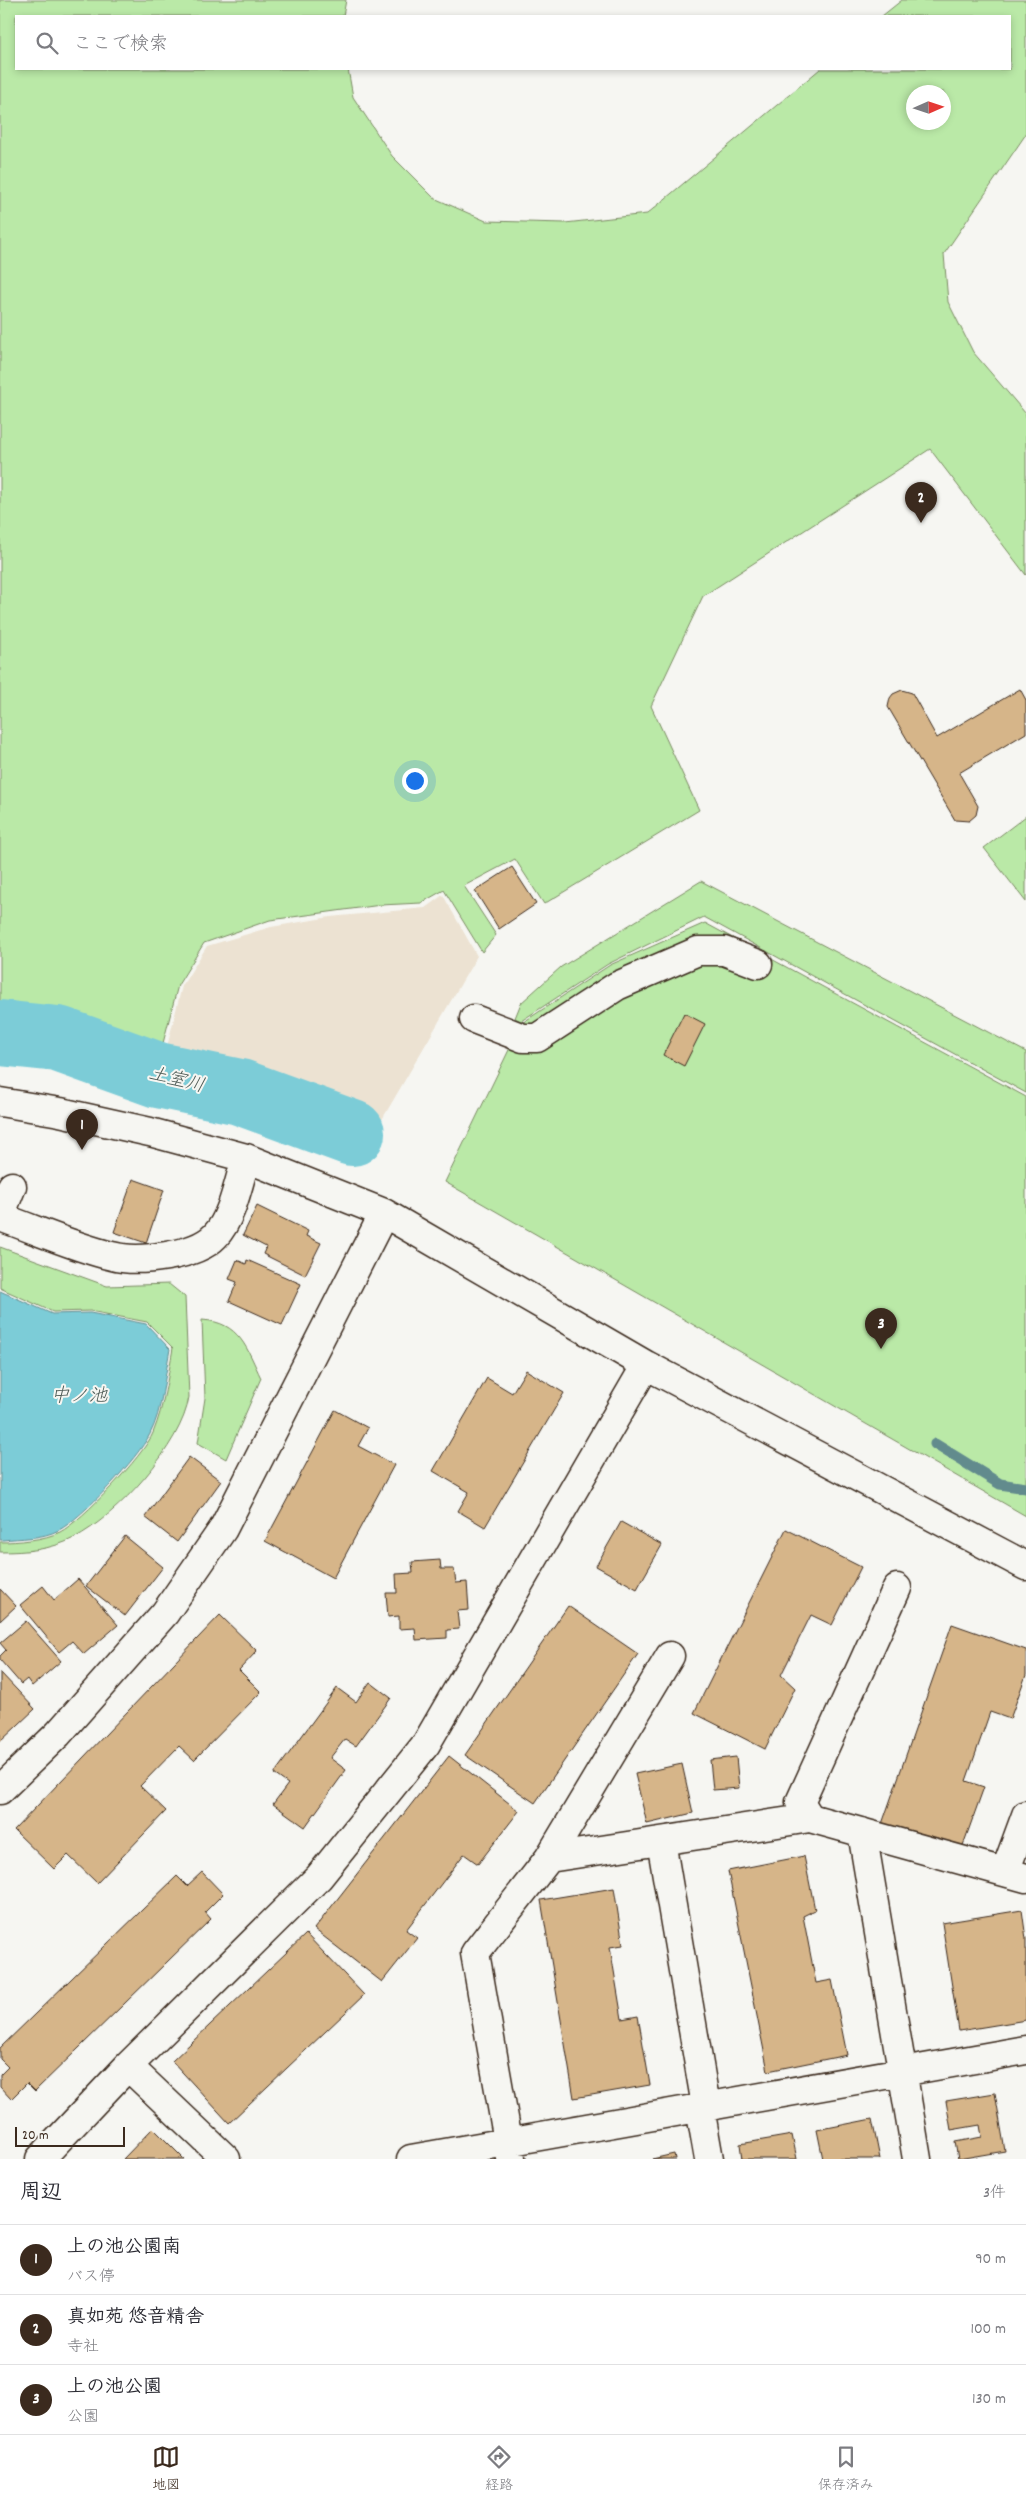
<!DOCTYPE html>
<html lang="ja">
<head>
<meta charset="utf-8">
<style>
  body { margin:0; font-family:Dekko,"Klee One",sans-serif; background:#f2f2f3; color:#2b2b33 }
  .compass { position:absolute; left:906px; top:85px; width:45px; height:45px; border-radius:50%; background:#fff; box-shadow:0 2px 8px #0003; rotate:87deg }
  .scale { position:absolute; left:15px; bottom:12px; width:110px; box-sizing:border-box; padding-left:5px; border:2px solid #3b2a1e; border-top:0; font-size:14px; line-height:18px; white-space:nowrap; color:#3b2a1e; -webkit-text-stroke:4px #f6f6f2; paint-order:stroke }
  .you { position:absolute; left:414px; top:780px; width:18px; height:18px; margin:-12px; border:4px solid #fff; border-radius:50%; background:#1a73e8; box-shadow:0 0 0 8px #1a73e833 }
  .badge { display:grid; place-items:center; width:32px; height:32px; border-radius:50%; background:#3b2a1e; color:#fff; font-size:16px; font-weight:700 }
  .pin { position:absolute; translate:-50% -41px; filter:drop-shadow(0 1px 2px #0008) }
  .pin::after { content:''; position:absolute; top:26px; width:18px; height:15px; background:inherit; clip-path:polygon(0 0,100% 0,50% 100%) }
  .list { margin:0; padding:0; list-style:none }
  h2 { display:flex; justify-content:space-between; align-items:center; height:65px; margin:0; padding:0 20px; font-size:21px }
  h2 small { font-size:16px; font-weight:400; color:#7c7c81 }
  .list li { display:grid; grid-template-columns:32px 1fr auto; gap:15px; align-items:center; box-sizing:border-box; height:70px; padding:0 20px; border-top:1px solid #e1e1e2 }
  .list b { display:block; font-size:19px; white-space:nowrap }
  .list p { margin:0; font-size:16px; white-space:nowrap; color:#7c7c81 }
  .list em { font-size:16px; font-style:normal; color:#7c7c81 }
  .icon { flex:none; width:28px; height:28px; fill:none; stroke:currentColor; stroke-width:2; stroke-linecap:round; stroke-linejoin:round }
  .map { position:relative; flex:none; width:1026px; height:2159px; overflow:hidden }
  .search { position:absolute; background:#fff; box-shadow:0 2px 8px #0003; left:15px; right:15px; top:15px; height:55px; display:flex; align-items:center; gap:12px; box-sizing:border-box; padding:0 18px; border-radius:0px; color:#7c7c81; font-size:19px }
  .sheet { height:275px; background:#fff }
  nav { display:flex; justify-content:space-around; align-items:center; box-sizing:border-box; height:70px; border-top:1px solid #e1e1e2; background:#fff; font-size:14px; color:#7c7c81 }
  nav a { display:grid; justify-items:center; gap:2px }
  nav .on { color:#3b2a1e }
  .map>svg:first-child { display:block }
  .built { fill:#ece2d2 }
  .green { fill:#bae9a7; stroke:#7a8a62; fill-rule:evenodd }
  .water { fill:#7cccd7; stroke:#628b8d }
  .lines { fill:none; stroke-linecap:round; stroke-linejoin:round }
  .stream { stroke:#628b8d; stroke-width:11 }
  .river { stroke:#7cccd7; stroke-width:66 }
  .building { fill:#d6b589; stroke:#3b2a1e }
  .minor-casing { stroke:#3b2a1e; stroke-width:31 }
  .minor { stroke:#f6f6f2; stroke-width:28 }
  .labels { text-anchor:middle; stroke-width:4; stroke-linejoin:round; paint-order:stroke }
  .water-label { font-size:19px; font-style:italic; fill:#4e5b56; stroke:#f6f6f2 }
</style>
</head>
<body>
<div class="map">
<svg width="1026" height="2159" viewBox="0 0 1026 2159">
  <rect width="100%" height="100%" fill="#f6f6f2"/>
  <filter id="ink" filterUnits="userSpaceOnUse"><feTurbulence type="fractalNoise" baseFrequency=".02" numOctaves="2"/><feDisplacementMap in="SourceGraphic" scale="10" xChannelSelector="R" yChannelSelector="G"/><feConvolveMatrix kernelMatrix="1 2 1 2 8 2 1 2 1" color-interpolation-filters="sRGB"/></filter>
  <g filter="url(#ink)">
    <!-- built -->
    <path class="built" d="M443,895L477,956L380,1123L244,1069L166,1051L182,986L207,946L271,927L330,917L425,908Z"/>
    <!-- green -->
    <path class="green" d="M0,0H346L343,16H16V69H348L353,97L392,156L434,198L486,221L565,223L647,214L820,69H1010V16H882L902,0H1026V134L944,254L948,302L973,352L1026,414V575L930,449L703,596L651,706L699,810L544,904L515,859L464,886L496,935L482,952L444,890L421,903L381,905L270,920L204,943L178,985L161,1051L61,1017L0,1012ZM914,92H944V122H914Z
      M1026,816V902L984,848Z
      M701,881L1026,1052V1093L704,917L608,964L521,1021L515,1018L521,1003L561,967Z
      M705,923L1026,1097V1516L445,1182L522,1023L610,965Z
      M0,1043L59,1050L92,1061L96,1069C63,1068 33,1057 0,1056Z
      M0,1247L107,1286L169,1284L185,1297L189,1397C182,1445 117,1516 74,1538C50,1550 26,1552 0,1552V1542C18,1542 44,1540 60,1532C82,1521 144,1455 153,1433C164,1406 168,1376 173,1348L147,1322L90,1311L53,1312L0,1288Z
      M202,1320C240,1322 247,1349 261,1378L226,1459L198,1443L205,1398Z"/>
    <!-- water -->
    <path class="water" d="M0,1291L52,1314L90,1313L146,1324L170,1349C165,1375 162,1411 150,1434C138,1458 82,1518 59,1530C42,1539 20,1538 3,1540H0Z"/>
    <g class="lines">
      <!-- stream -->
      <path class="stream" d="M935,1444L1000,1484L1026,1488"/>
      <!-- river -->
      <path class="river" d="M0,1033L58,1039L158,1075L240,1092L352,1133"/>
    </g>
    <!-- building -->
    <path class="building" d="M1020,689L1026,700V733L959,773L978,806L976,815L969,821L955,820L888,707L890,698L893,694L902,690L912,693L937,738Z
      M512,867L536,904L499,929L475,891Z
      M684,1013L705,1024L684,1066L663,1055Z
      M133,1179L164,1190L146,1243L114,1232Z
      M257,1206L308,1231L306,1236L321,1243L305,1275L263,1254L266,1247L243,1235Z
      M237,1260L246,1264L247,1260L301,1284L282,1325L229,1301L237,1282L229,1279Z
      M526,1370L564,1393L485,1527L458,1511L469,1492L433,1471L487,1378L512,1393Z
      M335,1410L368,1428L358,1446L394,1465L333,1578L265,1541Z
      M189,1457L221,1481L177,1542L145,1517Z
      M621,1522L662,1545L637,1589L596,1566Z
      M786,1529L861,1567L832,1625L811,1615L781,1675L795,1688L765,1749L694,1713Z
      M125,1536L163,1567L125,1616L86,1586Z
      M440,1560L441,1569H454L456,1583L467,1582L469,1610L457,1611L459,1629L447,1630V1638L416,1640L415,1628L399,1629V1616L388,1617L386,1593H397L396,1574L413,1573L412,1562Z
      M78,1579L118,1625L84,1654L72,1641L59,1652L20,1605L43,1586L54,1600Z
      M0,1589L16,1606L0,1621Z
      M568,1606L638,1654L535,1803L465,1755Z
      M220,1615L257,1651L239,1670L261,1692L194,1760L179,1746L140,1786L166,1811L97,1883L68,1855L54,1869L14,1830Z
      M26,1621L61,1661L32,1686L27,1679L21,1684L0,1660V1656L6,1650L0,1643Z
      M952,1624L1026,1650V1675L1010,1719L990,1712L966,1781L984,1787L961,1851L882,1824Z
      M0,1672L35,1709L0,1742Z
      M370,1682L391,1698L356,1746L345,1739L330,1758L346,1770L305,1827L273,1804L288,1784L274,1774L337,1688L356,1702Z
      M449,1756L519,1811L478,1864L464,1854L406,1930L417,1938L382,1982L314,1929Z
      M736,1757L739,1788L713,1790L710,1760Z
      M682,1764L693,1813L647,1824L635,1774Z
      M804,1856L815,1910L803,1916L816,1983L832,1980L847,2055L768,2071L728,1871Z
      M202,1872L223,1894L205,1912L211,1919L35,2091L27,2083L11,2099L0,2087V2075L8,2067L0,2059V2048L177,1876L187,1886Z
      M614,1888L623,1945L610,1947L622,2019L638,2016L650,2085L574,2098L541,1900Z
      M1022,1910L1026,1939V2020L959,2031L942,1923Z
      M306,1934L364,1995L229,2123L172,2061Z
      M995,2093L1005,2151L958,2159L955,2142L982,2137L980,2125L951,2130L946,2101Z
      M872,2119L880,2159H823L817,2130Z
      M153,2128L184,2159H123Z
      M792,2135L797,2159H742L740,2144Z
      M674,2154L675,2159H652Z"/>
    <g class="lines">
      <defs>
        <path id="minor" d="M474,1019L523,1038H537L617,986L698,951H724L758,964
          M0,1102L60,1112L150,1132L246,1158L384,1213L646,1365L1026,1566
          M0,1216L12,1186
          M0,1217C37,1230 74,1247 112,1256C138,1263 196,1256 215,1236C232,1219 239,1181 246,1158
          M897,1588L800,1802L810,1818L1026,1878
          M0,1790L58,1734L165,1613L223,1529L384,1213
          M862,1832L917,2159
          M661,1841L706,2106
          M549,1858L670,1656
          M1005,1872L1026,1815
          M128,2066L226,2159
          M700,2108L709,2159
          M511,2158L475,1953L549,1858L810,1818
          M40,2159L128,2066L319,1877L426,1744L646,1365
          M411,2159L1026,2050"/>
      </defs>
      <!-- minor casing -->
      <use href="#minor" class="minor-casing"/>
      <!-- minor -->
      <use href="#minor" class="minor"/>
    </g>
  </g>
  <g class="labels">
    <!-- water labels -->
    <g class="water-label">
      <text transform="translate(177 1078) rotate(14)" y="7">土室川</text>
      <text x="79" y="1401">中ノ池</text>
    </g>
  </g>
</svg>
<svg class="compass" viewBox="-18 -18 36 36"><path d="M0-13l5 13h-10z" fill="#e53935"/><path d="M0 13l5-13h-10z" fill="#7c7c81"/></svg>
<div class="scale">20 m</div>
<div class="you"></div>
<div class="pin badge" style="left:82px;top:1150px">1</div>
<div class="pin badge" style="left:921px;top:523px">2</div>
<div class="pin badge" style="left:881px;top:1349px">3</div>
<div class="search"><svg class="icon" aria-label="search" viewBox="0 0 24 24"><circle cx="10" cy="10" r="6"/><path d="M15 15l6 6"/></svg>ここで検索</div>
</div>
<section class="sheet">
<h2>周辺<small>3件</small></h2>
<ul class="list">
<li><span class="badge">1</span><div><b>上の池公園南</b><p>バス停</p></div><em>90 m</em></li>
<li><span class="badge">2</span><div><b>真如苑 悠音精舎</b><p>寺社</p></div><em>100 m</em></li>
<li><span class="badge">3</span><div><b>上の池公園</b><p>公園</p></div><em>130 m</em></li>
</ul>
</section>
<nav>
<a class="on"><svg class="icon" aria-label="map" viewBox="0 0 24 24"><path d="M3 6l6-2 6 2 6-2v14l-6 2-6-2-6 2zM9 4v14M15 6v14"/></svg>地図</a>
<a><svg class="icon" aria-label="directions" viewBox="0 0 24 24"><path d="M12 3l9 9-9 9-9-9zM9 14v-3h6M13 9l2 2-2 2"/></svg>経路</a>
<a><svg class="icon" aria-label="saved" viewBox="0 0 24 24"><path d="M7 4h10v16l-5-4-5 4z"/></svg>保存済み</a>
</nav>
</body>
</html>
